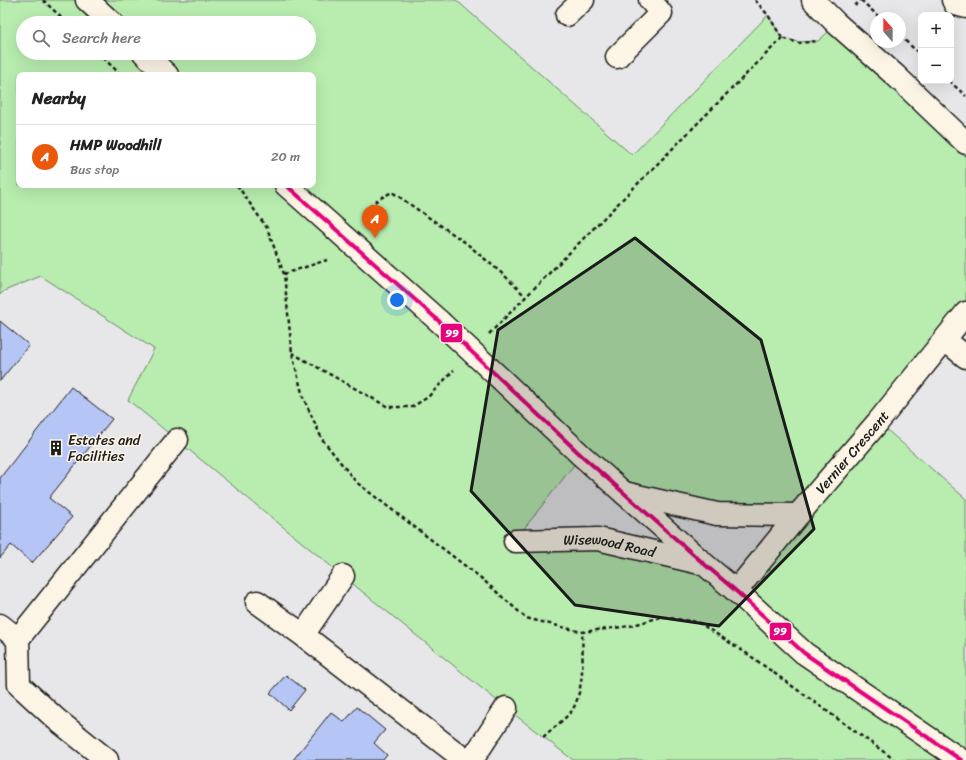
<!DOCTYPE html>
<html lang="en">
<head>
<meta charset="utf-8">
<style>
  body { margin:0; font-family:Sriracha,sans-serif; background:#f2f2f2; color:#222 }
  .controls { position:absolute; right:12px; top:12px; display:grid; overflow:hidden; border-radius:8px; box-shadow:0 4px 16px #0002 }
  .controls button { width:36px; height:36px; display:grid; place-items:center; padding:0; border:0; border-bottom:1px solid #e0e0e0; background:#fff; color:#222; font:20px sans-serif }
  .compass { position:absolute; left:870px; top:12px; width:36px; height:36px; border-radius:50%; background:#fff; box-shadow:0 4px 16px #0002; rotate:339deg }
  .you { position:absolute; left:397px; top:300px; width:14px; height:14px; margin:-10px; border:3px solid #fff; border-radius:50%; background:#1a73e8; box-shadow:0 0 0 6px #1a73e833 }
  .badge { display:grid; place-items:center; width:26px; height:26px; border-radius:50%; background:#ea580c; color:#fff; font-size:13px; font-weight:700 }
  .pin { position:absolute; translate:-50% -33px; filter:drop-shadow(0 1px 2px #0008) }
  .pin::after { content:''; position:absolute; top:21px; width:14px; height:12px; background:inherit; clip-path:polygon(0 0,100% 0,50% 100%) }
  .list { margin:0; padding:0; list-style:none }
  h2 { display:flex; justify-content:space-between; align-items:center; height:52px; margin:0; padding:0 16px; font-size:17px }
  h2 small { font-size:13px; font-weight:400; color:#767676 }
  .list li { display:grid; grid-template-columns:26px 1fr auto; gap:12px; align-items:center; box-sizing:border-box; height:64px; padding:0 16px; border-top:1px solid #e0e0e0 }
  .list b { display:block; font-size:15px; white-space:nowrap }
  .list p { margin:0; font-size:13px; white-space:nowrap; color:#767676 }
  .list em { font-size:13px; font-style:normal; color:#767676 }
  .icon { flex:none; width:22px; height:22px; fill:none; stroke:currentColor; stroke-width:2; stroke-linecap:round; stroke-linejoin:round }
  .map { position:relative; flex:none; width:966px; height:760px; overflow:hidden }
  .search { position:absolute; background:#fff; box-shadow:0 4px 16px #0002; left:16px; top:16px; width:300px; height:44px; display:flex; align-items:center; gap:10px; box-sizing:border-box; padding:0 14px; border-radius:22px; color:#767676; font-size:15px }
  .panel { position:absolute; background:#fff; box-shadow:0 4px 16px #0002; left:16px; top:72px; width:300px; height:116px; border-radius:8px }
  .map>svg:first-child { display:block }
  .green { fill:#b8edaf; stroke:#6a8466; fill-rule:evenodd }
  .building { fill:#b5c5f5; stroke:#1c1c1c }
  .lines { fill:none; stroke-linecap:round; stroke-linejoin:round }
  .minor-casing { stroke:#1c1c1c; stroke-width:25 }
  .path { stroke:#1c1c1c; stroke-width:2.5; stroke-dasharray:4 3; stroke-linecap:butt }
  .minor { stroke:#fcf5e5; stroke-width:22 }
  .minor-bridge-casing { stroke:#1c1c1c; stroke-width:25; stroke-linecap:butt }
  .minor-bridge { stroke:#fcf5e5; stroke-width:22 }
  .bus-1-casing { stroke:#fcf5e5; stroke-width:7 }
  .bus-1 { stroke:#e5007d; stroke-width:4 }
  .marked { fill:#1c1c1c; fill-opacity:0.2; stroke:#1c1c1c; stroke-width:3; stroke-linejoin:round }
  .labels { text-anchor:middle; stroke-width:3; stroke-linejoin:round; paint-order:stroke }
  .poi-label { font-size:14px; fill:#1c1c1c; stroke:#fcf5e5; text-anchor:start }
  .street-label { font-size:14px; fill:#1c1c1c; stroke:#fcf5e5 }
  .line-badge { stroke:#fcf5e5; stroke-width:1.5 }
  .badge-label { font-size:11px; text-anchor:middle; font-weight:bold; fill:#fff }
</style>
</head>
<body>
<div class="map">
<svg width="966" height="760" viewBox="0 0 966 760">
  <rect width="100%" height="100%" fill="#e7e7ea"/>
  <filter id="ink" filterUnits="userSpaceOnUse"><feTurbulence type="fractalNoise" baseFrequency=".025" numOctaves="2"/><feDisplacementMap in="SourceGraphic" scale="8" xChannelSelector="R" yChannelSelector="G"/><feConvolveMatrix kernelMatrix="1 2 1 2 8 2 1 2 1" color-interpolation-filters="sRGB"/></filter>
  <g filter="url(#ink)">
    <!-- green -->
    <path class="green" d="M0,0H456L632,155L768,15L782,38L799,42L818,41L837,24L966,143V313L878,422L966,499V760H573L506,708L343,576L128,400L154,349L41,276L4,291L0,295ZM23,23H309V53H23ZM19,75H313V185H19ZM581,456L623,492L798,515L736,590L703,563L598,539L515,540Z"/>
    <!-- building -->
    <path class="building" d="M0,321L29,345L0,381Z
      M71,387L112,419L49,498L72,517L32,563L11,545L0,558V478Z
      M286,675L305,690L289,710L270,693Z
      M357,707L385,730L374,743L387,755L383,760H293L331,712L344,722Z"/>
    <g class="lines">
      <defs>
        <g id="minor">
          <path d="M87,0L112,23"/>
          <path d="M813,0L837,24L896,76L966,143"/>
          <path d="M953,0L955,4L966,7"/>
          <path d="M567,15L583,0"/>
          <path d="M144,53L167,75"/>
          <path d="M617,57L661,13L650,0"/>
          <path d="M286,185L440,322"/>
          <path d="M945,340L966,357"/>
          <path d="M503,381L581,455L703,563L736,591L804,653L961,760"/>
          <path d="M624,493L717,514L798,515"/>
          <path id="s1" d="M515,541L598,539L700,563"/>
          <path id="s2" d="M736,591L798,515L878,422L966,313"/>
          <path d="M257,602L303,635L465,760"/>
          <path d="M0,625L18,639"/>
          <path d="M303,635L343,576"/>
          <path d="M107,760L56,719L19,685L18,639L177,440"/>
          <path d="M472,760L506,708"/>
        </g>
      </defs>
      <!-- minor casing -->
      <use href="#minor" class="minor-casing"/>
      <!-- path -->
      <path class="path" d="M43,0L67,23
        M755,0L768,15L782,38L799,43L818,41
        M861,0L880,18
        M855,6L860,0
        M900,36L921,55
        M98,53L121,75
        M949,81L966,96
        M237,185L267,228L284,274L292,353L303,397L322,439L356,482L481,578L526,618L582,632L630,626L661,617L698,622L749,655L895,760
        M365,212L377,200L392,192L466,243L505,276L525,296
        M284,274L327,260
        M489,334L782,38
        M292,353L388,407H412L428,397L454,370
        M543,737C550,731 569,716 573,709C584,689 583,655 582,632"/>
      <!-- minor -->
      <use href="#minor" class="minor"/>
      <defs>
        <path id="minor-bridge" d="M440,322L503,381"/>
      </defs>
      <!-- minor-bridge casing -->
      <use href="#minor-bridge" class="minor-bridge-casing"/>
      <!-- minor-bridge -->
      <use href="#minor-bridge" class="minor-bridge"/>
      <defs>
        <path id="bus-1" d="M286,185L440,322L581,455L703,563L736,591L804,653L961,760"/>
      </defs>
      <!-- bus-1 casing -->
      <use href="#bus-1" class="bus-1-casing"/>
      <!-- bus-1 -->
      <use href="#bus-1" class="bus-1"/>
    </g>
  </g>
  <!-- marked area -->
  <path class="marked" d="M635,238L761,340L814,529L719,626L575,605L471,491L498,330Z"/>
  <!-- icons -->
  <defs>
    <symbol id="building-bare" viewBox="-9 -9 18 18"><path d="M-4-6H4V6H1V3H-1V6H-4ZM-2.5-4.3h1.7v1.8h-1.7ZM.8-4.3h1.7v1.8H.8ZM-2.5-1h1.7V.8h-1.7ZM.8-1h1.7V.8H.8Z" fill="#1c1c1c" stroke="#fcf5e5" stroke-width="2.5" paint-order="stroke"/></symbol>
  </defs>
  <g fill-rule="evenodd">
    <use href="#building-bare" x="45" y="437" width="22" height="22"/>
  </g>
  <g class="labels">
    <!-- poi labels -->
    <g class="poi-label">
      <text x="68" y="445">Estates and<tspan x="68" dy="16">Facilities</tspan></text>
    </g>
    <!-- street labels -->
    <g class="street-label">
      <text dy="5" stroke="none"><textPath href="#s2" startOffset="181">Vernier Crescent</textPath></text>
      <text dy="5" stroke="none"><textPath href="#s1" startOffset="95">Wisewood Road</textPath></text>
    </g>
  </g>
  <g class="line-badge">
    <rect x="440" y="323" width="23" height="20" rx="4" fill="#e5007d"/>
    <rect x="769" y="622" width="23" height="19" rx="4" fill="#e5007d"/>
  </g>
  <g class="badge-label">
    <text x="452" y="337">99</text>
    <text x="780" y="635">99</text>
  </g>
</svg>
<div class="controls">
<button>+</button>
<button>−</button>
</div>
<svg class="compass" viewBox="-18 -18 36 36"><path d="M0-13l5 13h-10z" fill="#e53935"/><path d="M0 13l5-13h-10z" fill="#767676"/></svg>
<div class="you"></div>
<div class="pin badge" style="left:375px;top:238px">A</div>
<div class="search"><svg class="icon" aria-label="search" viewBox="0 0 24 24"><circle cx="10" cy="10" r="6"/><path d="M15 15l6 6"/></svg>Search here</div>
<section class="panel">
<h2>Nearby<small></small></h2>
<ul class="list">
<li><span class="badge">A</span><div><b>HMP Woodhill</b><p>Bus stop</p></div><em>20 m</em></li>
</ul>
</section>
</div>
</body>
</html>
